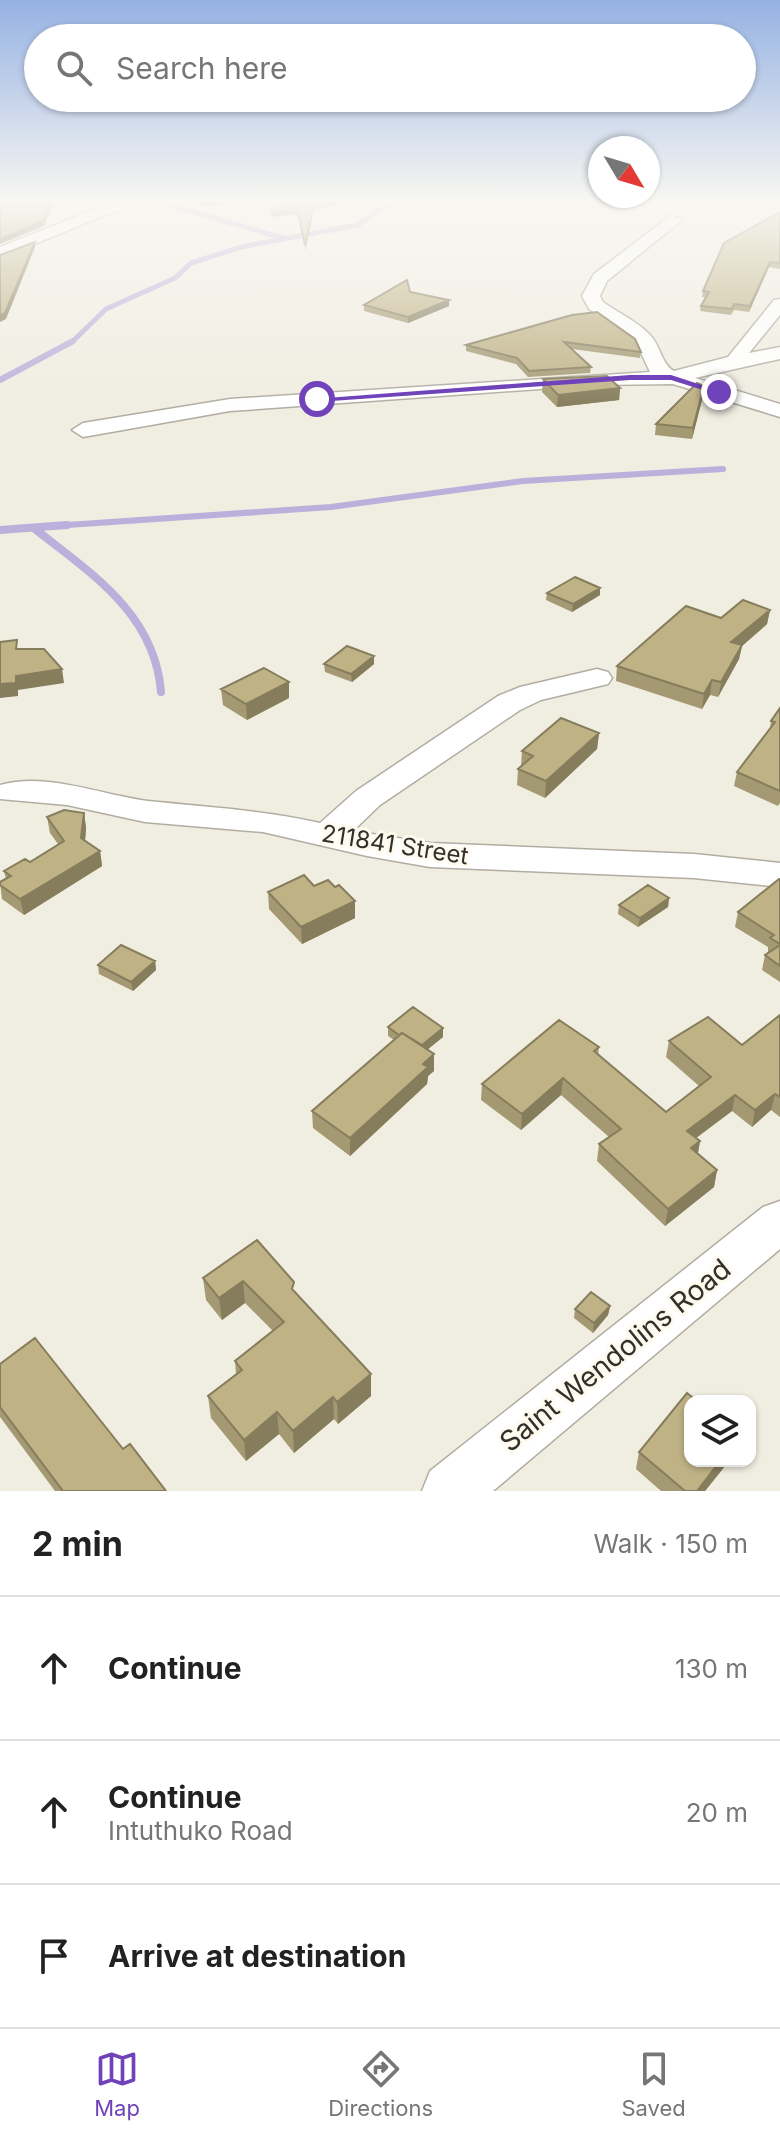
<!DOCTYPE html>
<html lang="en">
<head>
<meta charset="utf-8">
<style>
  body { margin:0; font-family:Inter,sans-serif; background:#f2f2f2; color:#222 }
  .controls { position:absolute; right:24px; bottom:24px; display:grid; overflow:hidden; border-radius:16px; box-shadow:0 2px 6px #0004 }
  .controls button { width:72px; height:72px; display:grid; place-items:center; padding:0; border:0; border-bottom:2px solid #e0e0e0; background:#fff; color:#222; font:40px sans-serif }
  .compass { position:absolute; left:588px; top:136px; width:72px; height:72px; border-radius:50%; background:#fff; box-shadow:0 2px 6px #0004; rotate:128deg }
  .stop { position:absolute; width:24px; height:24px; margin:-18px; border:6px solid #7043bb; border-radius:50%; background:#fff }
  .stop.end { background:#7043bb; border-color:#fff; box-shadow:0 2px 8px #0008 }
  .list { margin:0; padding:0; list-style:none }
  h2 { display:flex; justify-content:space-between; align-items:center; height:104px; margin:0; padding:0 32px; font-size:34px }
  h2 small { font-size:26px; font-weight:400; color:#767676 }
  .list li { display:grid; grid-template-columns:52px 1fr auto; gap:24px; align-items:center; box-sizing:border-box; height:144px; padding:0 32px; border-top:2px solid #e0e0e0 }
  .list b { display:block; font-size:30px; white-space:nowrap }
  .list p { margin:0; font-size:26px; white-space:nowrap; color:#767676 }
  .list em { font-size:26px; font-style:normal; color:#767676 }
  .icon { flex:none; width:44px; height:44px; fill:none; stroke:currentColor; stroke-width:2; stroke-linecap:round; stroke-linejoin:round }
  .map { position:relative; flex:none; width:780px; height:1491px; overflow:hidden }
  .search { position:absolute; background:#fff; box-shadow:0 2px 6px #0004; left:24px; right:24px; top:24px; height:88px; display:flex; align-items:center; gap:20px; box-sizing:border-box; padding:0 28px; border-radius:44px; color:#767676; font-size:30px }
  .sheet { height:536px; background:#fff }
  nav { display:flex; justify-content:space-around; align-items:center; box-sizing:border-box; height:112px; border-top:2px solid #e0e0e0; background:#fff; font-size:22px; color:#767676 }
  nav a { display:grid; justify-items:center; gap:4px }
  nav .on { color:#7043bb }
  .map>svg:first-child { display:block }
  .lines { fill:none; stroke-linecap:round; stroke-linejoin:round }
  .stream-far2 { stroke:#bbb0db; stroke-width:5 }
  .stream-far1 { stroke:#bbb0db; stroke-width:6 }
  .stream { stroke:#bbb0db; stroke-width:8 }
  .minor-casing { stroke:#b1ada2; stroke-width:3 }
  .minor { fill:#fff; fill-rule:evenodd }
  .wall { fill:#a49972 }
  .shaded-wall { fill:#867d5d }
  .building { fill:#bfb285; stroke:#867d5d; stroke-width:2 }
  .route { fill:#7043bb }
  .labels { text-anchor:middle; stroke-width:6; stroke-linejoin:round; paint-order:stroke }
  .street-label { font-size:24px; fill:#32302c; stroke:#fefaee }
  .near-street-label { font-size:28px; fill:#32302c; stroke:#fefaee }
</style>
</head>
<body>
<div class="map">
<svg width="780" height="1491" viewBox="0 0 780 1491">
  <rect width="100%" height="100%" fill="#f0ede1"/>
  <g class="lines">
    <!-- stream-far2 -->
    <path class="stream-far2" d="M160,202L283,238
      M71,343L106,309L175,278L191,263L241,247L358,225L387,205L415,200"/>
    <!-- stream-far1 -->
    <path class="stream-far1" d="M0,380L73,341
      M38,527L331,507L523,481L723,469"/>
    <!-- stream -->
    <path class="stream" d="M35,529C92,574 155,614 161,692
      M0,530L67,525"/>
    <defs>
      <path id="minor" d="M132,200H157L108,214L0,258V247L98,208Z
        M670,216L683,219L607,281L600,296L603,302C618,313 637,321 650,335C660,345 662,365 674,371L728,357L774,300L780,299V315L749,353L780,347V359L695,378L780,404V417L673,384L596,385L230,411L83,437L72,430L83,423L230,399L650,372L636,342L589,309L582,296L594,274Z
        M597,669L608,672L612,678L608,684L541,700L520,710L380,805L353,831L430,843L694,854L780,863V887L694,878L430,867L367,856L263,832L145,822L67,805L0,799V785C48,772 100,795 148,801C206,807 263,810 320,823L356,791L498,696L520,687Z
        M780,1201V1249L493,1491H422L430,1471L763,1207Z"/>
    </defs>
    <!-- minor casing -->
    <use href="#minor" class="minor-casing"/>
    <!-- minor -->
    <use href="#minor" class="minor"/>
  </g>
  <!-- wall -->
  <path class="wall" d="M780,212V269L769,267L749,312L734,310L731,315L700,311L701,306L706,297H702L703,291Z
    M410,292L449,300V306L408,323L364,311V305Z
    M572,315L641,352L640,358L572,349L591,367L590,373L528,377L516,364L466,351V345Z
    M543,379L620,388L619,400L557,407L542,392Z
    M703,396L692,439L655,435L656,424Z
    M547,593L600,595L572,612L546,600Z
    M770,610L767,624L742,646L739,659L718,697L710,695L702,709L616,681L617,666L721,618Z
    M374,656V664L352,682L325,672L324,664Z
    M289,682V698L247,720L223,705L221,689Z
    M780,708V803L778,806L734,786L737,772L770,729L771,721Z
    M599,733L597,749L545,798L517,785L518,769L521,766L522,751Z
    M84,813L86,828L85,841L100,851L102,866L24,915L2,899L0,882L6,879L4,871L30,862L58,844L50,833L47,817Z
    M780,879V982L762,970L765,955L768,953V947L735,927L738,912Z
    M268,892L355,918L302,944L269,909Z
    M669,898L668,907L638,927L618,914L619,905Z
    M155,961L156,970L133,991L99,974L98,965Z
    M780,1015V1117L771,1110L752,1127L732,1111L696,1138L700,1141L698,1153L717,1170L714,1187L665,1226L597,1161L599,1144L609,1137L561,1095L521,1130L481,1100L482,1084L599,1047L598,1055L666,1112L699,1086L666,1057L669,1041L742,1045Z
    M388,1027L443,1028V1037L428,1049L434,1054V1071L428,1076L427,1084L350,1156L313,1128L312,1111L394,1040L388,1036Z
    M257,1240L295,1293L371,1374V1396L338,1424L334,1419L294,1453L279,1434L246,1461L211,1418L208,1396L236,1374L235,1361L273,1331L245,1303L222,1320L206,1300L203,1278Z
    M610,1306L608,1315L593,1333L574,1318L575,1309Z
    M0,1364L123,1449L166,1491H55L0,1417Z
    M639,1452L690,1461H729L705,1491H661L636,1469Z"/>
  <!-- shaded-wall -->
  <path class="shaded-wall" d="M52,200H54V202L44,226L0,244V239Z
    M218,200H270L201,207L200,202Z
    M338,200H363L314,210L305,251V245L314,205Z
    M297,208V214L271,217V212Z
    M35,242V247L6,319L0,322V315Z
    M770,262L769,267L749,312L750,306Z
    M449,300V306L408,323V317Z
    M704,386L703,396L692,439L693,428Z
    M620,388L619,400L557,407L558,395Z
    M600,588V595L572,612L573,604Z
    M770,610L767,624L742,646L739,659L718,697L731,642Z
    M374,656V664L352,682L351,674Z
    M62,669L64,683L18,690V696L0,698V684L16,676Z
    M712,680L710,695L702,709L704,694Z
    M289,682V698L247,720L246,704Z
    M599,733L597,749L545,798L546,781Z
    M84,813L86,828L84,854L81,838Z
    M100,851L102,866L24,915L20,899Z
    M669,898L668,907L638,927L640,918Z
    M355,901V918L302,944L301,927Z
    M155,961L156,970L133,991L131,982Z
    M443,1028V1037L417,1058V1049Z
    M434,1054V1071L428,1076L427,1084L350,1156V1138Z
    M563,1078L561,1095L521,1130L522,1114Z
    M775,1094L771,1110L752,1127L755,1110Z
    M735,1095L732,1111L684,1147L687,1131Z
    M700,1141L697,1158L691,1148Z
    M717,1170L714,1187L665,1226L668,1209Z
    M243,1281L245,1303L222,1320L219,1298Z
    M610,1306L608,1315L593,1333L594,1323Z
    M371,1374V1396L338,1424L337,1402Z
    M333,1397L334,1419L294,1453L293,1431Z
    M277,1412L279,1434L246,1461L244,1440Z
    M720,1461H729L705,1491H697Z"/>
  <!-- building -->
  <path class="building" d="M0,200H52L43,221L0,239Z
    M289,200H338L314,205L305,245L297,208L271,212Z
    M780,212V263L770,262L750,306L734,304L732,309L701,306L709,292L703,291L724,243Z
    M35,242L5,313L0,315V255Z
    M407,280L410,292L449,300L408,317L364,305Z
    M597,312L635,339L641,352L564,342L591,367L529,371L517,358L466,345L572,315Z
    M607,376L620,388L558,395L543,379Z
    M697,383L704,386L693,428L656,424Z
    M575,577L600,588L573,604L547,593Z
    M743,600L770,610L731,642L742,645L721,682L712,680L704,694L617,666L686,606L721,618Z
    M17,640L16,649H44L62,669L16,676V683L0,684V642Z
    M347,646L374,656L351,674L324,664Z
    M264,668L289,682L246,704L221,689Z
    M780,708V791L737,772L775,722L771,721Z
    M561,718L599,733L546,781L518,769L533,756L522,751Z
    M64,810L84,813L81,838L100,851L20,899L0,885V882L11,876L4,871L25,859L30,862L64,841L47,817Z
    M304,875L314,886L328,880L335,887L339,885L355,901L301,927L268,892Z
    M779,879H780V944L770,938L774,935L738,912Z
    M648,885L669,898L640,918L619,905Z
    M121,945L155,961L131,982L98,965Z
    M780,945V966L765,955Z
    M413,1007L443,1028L422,1045L402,1033L399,1035L388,1027Z
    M780,1015V1097L775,1094L755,1110L735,1095L687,1131L700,1141L691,1148L717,1170L668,1209L599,1144L621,1129L563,1078L522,1114L482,1084L559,1020L599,1047L594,1051L666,1112L711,1077L669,1041L708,1017L742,1045Z
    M402,1033L434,1054L423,1064L428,1067L350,1138L312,1111Z
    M257,1240L294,1282L292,1289L371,1374L337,1402L333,1397L293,1431L277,1412L244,1440L208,1396L242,1370L235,1361L284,1322L243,1281L219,1298L203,1278Z
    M591,1292L610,1306L594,1323L575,1309Z
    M35,1338L123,1449L130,1444L166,1491H63L0,1407V1364Z
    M687,1393L697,1401H690V1461H720L697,1491H685L639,1452Z"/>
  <!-- sky -->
  <linearGradient id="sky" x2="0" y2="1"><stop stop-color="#96b2e3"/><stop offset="0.49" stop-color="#f8f7f2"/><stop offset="1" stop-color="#f8f7f2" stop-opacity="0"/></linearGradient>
  <rect width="780" height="409" fill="url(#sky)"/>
  <!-- route -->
  <path class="route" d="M630,375H671L723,392L719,395L671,380H630L317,402L313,399Z"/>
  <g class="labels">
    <!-- street labels -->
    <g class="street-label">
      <text transform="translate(395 845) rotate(9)" y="8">211841 Street</text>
    </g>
    <!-- near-street labels -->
    <g class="near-street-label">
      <text transform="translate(615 1355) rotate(-39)" y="10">Saint Wendolins Road</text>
    </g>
  </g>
</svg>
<div class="controls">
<button><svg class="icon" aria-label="layers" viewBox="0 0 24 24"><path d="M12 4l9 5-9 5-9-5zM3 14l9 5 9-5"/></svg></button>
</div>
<svg class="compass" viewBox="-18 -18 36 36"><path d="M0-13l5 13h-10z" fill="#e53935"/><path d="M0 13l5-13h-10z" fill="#767676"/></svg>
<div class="stop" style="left:317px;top:399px"></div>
<div class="stop end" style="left:719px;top:392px"></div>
<div class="search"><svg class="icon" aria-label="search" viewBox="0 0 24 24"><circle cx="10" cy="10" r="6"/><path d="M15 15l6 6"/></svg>Search here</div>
</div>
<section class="sheet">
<h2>2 min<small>Walk · 150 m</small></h2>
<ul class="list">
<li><svg class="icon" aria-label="ahead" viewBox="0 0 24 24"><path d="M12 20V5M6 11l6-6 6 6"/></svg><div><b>Continue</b></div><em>130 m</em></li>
<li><svg class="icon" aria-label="ahead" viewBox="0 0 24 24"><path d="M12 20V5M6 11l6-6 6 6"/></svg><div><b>Continue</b><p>Intuthuko Road</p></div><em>20 m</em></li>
<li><svg class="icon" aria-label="arrive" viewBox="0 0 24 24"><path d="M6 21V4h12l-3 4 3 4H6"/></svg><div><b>Arrive at destination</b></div></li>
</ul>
</section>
<nav>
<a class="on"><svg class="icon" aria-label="map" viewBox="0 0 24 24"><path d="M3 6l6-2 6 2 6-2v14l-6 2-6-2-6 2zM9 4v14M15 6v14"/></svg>Map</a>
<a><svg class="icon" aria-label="directions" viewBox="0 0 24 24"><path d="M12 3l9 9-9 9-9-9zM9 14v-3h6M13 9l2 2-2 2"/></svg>Directions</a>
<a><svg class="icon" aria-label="saved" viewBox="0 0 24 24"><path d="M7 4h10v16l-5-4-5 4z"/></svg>Saved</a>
</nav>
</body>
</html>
